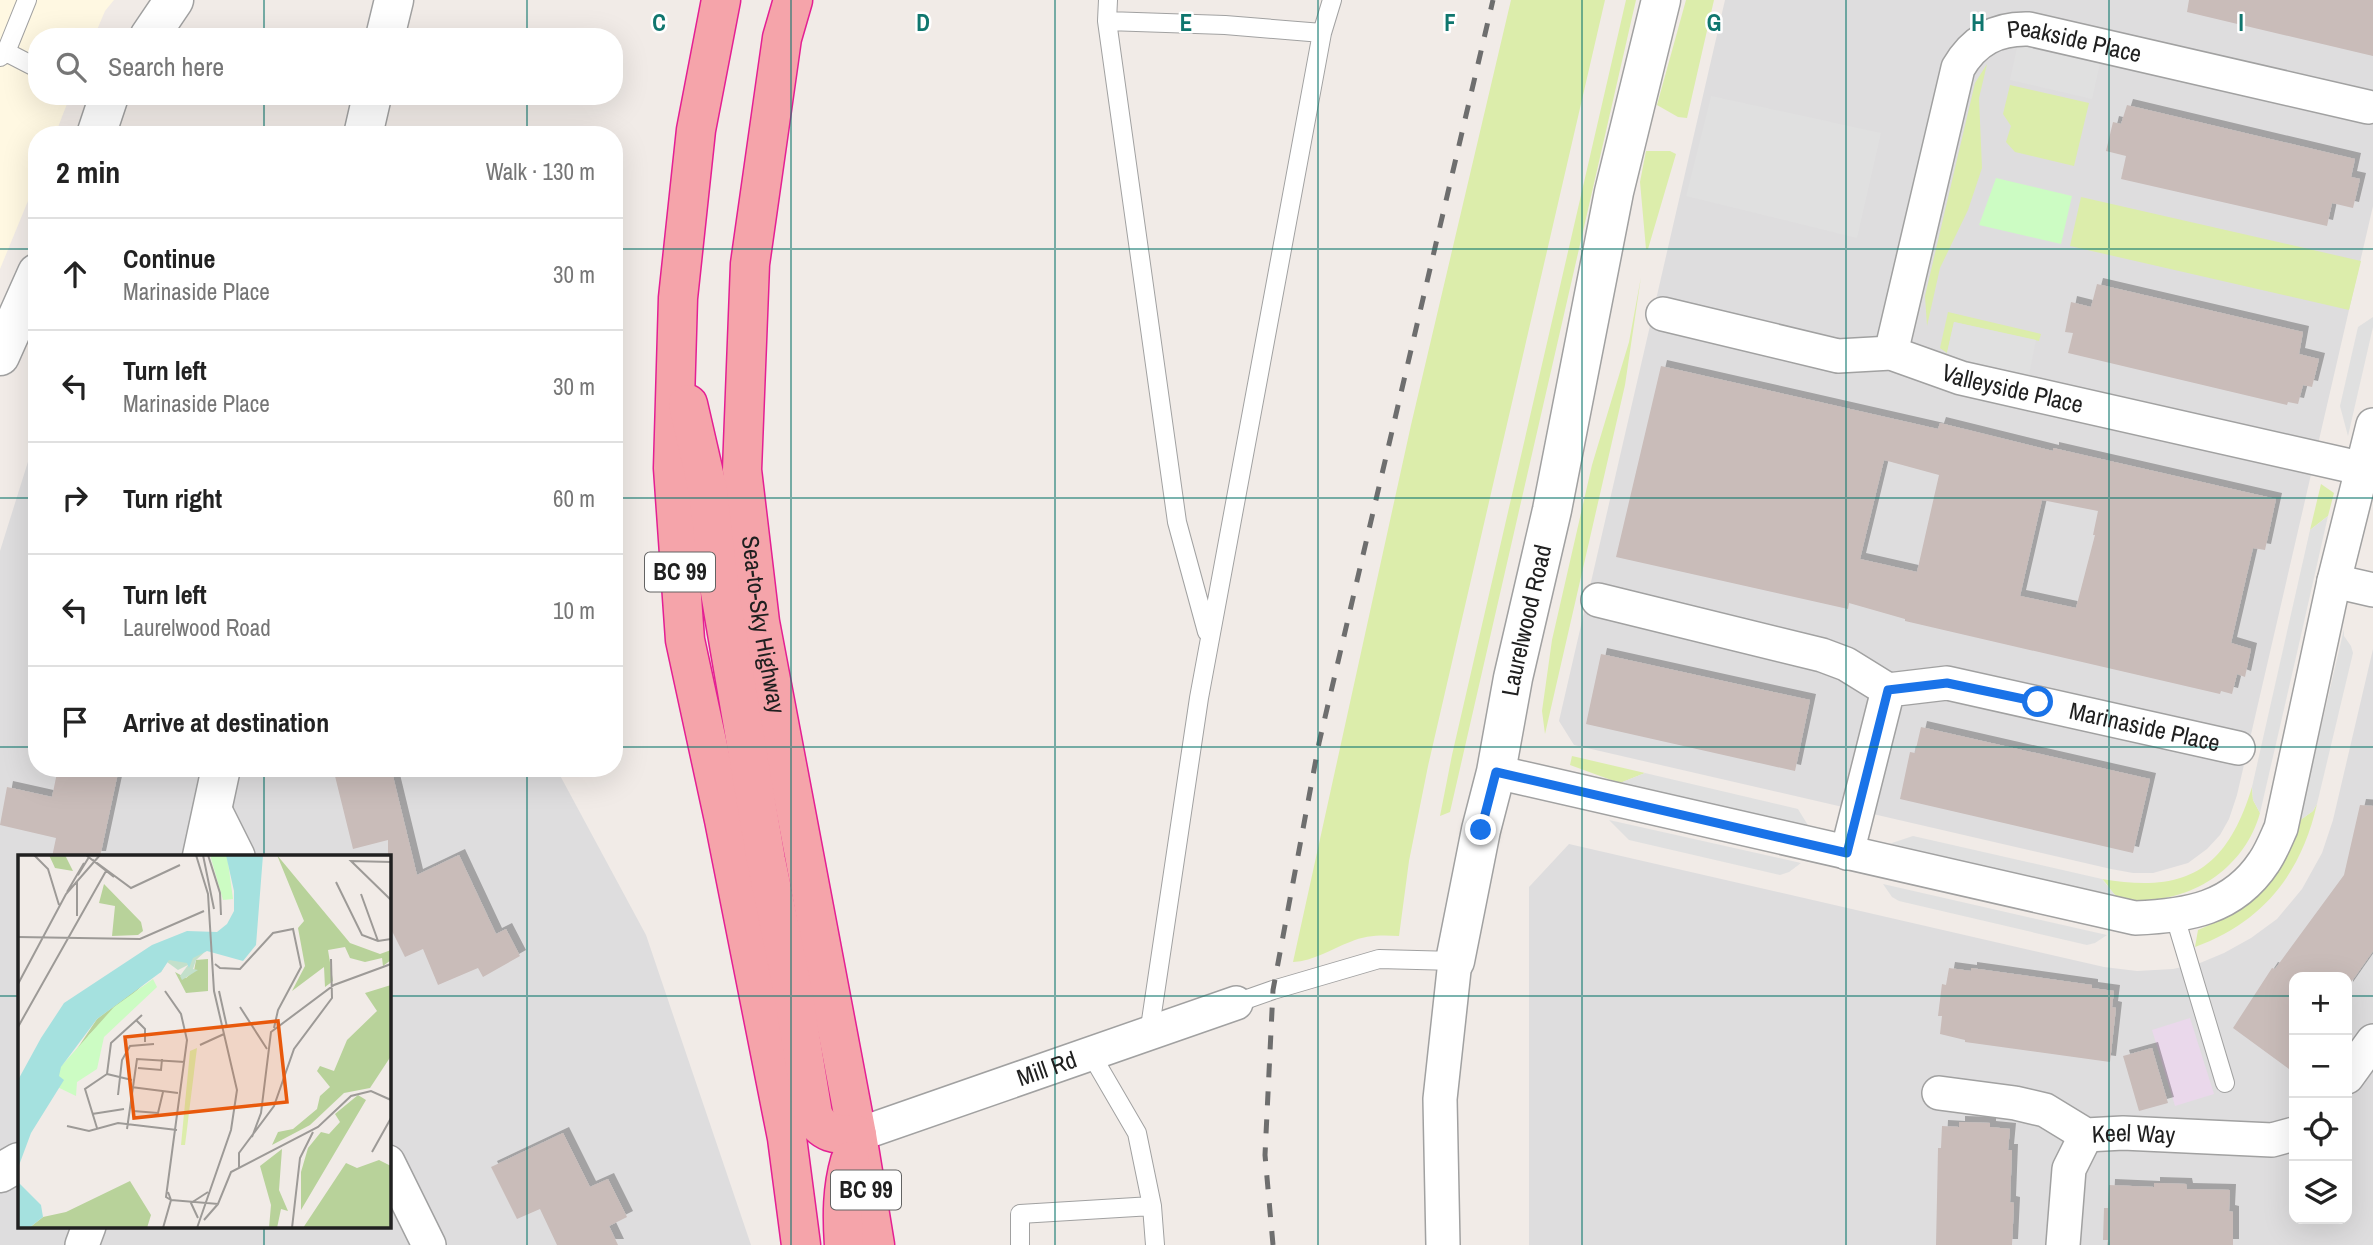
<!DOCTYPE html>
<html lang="en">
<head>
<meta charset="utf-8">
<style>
  body { margin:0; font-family:"Archivo Narrow",sans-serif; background:#f6f6f6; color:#222 }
  .controls { position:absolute; right:21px; bottom:21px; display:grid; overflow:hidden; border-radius:14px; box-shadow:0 7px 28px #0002 }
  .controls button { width:63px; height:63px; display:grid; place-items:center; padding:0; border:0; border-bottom:2px solid #e0e0e0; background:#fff; color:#222; font:35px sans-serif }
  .stop { position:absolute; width:21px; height:21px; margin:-16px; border:5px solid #1a73e8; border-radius:50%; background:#fff }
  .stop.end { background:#1a73e8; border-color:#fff; box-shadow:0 2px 7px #0008 }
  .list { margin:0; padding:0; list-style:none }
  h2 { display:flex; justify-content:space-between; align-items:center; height:91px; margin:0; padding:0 28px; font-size:30px }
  h2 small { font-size:23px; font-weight:400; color:#767676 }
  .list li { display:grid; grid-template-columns:46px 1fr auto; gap:21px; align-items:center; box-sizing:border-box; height:112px; padding:0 28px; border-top:2px solid #e0e0e0 }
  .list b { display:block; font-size:26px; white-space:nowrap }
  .list p { margin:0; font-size:23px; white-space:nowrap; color:#767676 }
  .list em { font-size:23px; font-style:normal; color:#767676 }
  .icon { flex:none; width:38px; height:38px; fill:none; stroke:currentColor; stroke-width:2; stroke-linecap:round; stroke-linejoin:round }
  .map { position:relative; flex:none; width:2373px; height:1245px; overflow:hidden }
  .search { position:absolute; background:#fff; box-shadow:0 7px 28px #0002; left:28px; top:28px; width:595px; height:77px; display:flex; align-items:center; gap:18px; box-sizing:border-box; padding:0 24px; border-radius:28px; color:#767676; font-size:26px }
  .panel { position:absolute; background:#fff; box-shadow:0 7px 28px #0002; left:28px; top:126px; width:595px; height:651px; border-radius:28px }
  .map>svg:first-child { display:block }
  .residential { fill:#deddde; fill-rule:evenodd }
  .industrial { fill:#ead8eb }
  .education { fill:#fff8e2 }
  .grass { fill:#dcedab }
  .park { fill:#ccfcc3 }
  .parking { fill:#e0e0e0 }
  .building { fill:#c9bcb9; fill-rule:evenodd; filter:url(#shadow) }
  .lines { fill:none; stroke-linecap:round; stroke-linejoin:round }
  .service-casing { stroke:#a1a1a1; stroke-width:20 }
  .minor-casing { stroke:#a1a1a1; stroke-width:36 }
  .tertiary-casing { stroke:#a1a1a1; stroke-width:41 }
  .trunk-casing { stroke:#e41f93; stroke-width:41 }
  .service { stroke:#fff; stroke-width:18 }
  .minor { stroke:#fff; stroke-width:33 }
  .tertiary { stroke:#fff; stroke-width:38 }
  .trunk { stroke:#f5a4aa; stroke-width:38 }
  .rail { stroke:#6e6e6e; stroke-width:5; stroke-dasharray:14 14; stroke-linecap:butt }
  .route { stroke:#1a73e8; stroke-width:9 }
  .grid { fill:none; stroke:#0f766e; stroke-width:2; stroke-opacity:0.55 }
  .labels { text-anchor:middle; stroke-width:5; stroke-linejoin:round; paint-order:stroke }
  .shield { fill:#fff; stroke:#636363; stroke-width:2 }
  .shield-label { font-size:23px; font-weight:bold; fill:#202020 }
  .street-label { font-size:24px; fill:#202020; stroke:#fff }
  .inset-road { fill:none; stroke:#9d9a97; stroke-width:2 }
  .view { fill:#e8590c; fill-opacity:0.15; stroke:#e8590c; stroke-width:3.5 }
  .inset-edge { fill:none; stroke:#202020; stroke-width:3.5 }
  .grid-label { font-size:23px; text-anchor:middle; font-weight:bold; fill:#0f766e; stroke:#fff; stroke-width:5; stroke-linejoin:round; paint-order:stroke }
</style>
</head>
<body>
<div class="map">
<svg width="2373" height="1245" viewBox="0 0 2373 1245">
  <defs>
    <filter id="shadow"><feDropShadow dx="6" dy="-6" stdDeviation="0" flood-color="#0004"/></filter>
  </defs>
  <rect width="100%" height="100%" fill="#f1ebe7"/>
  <!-- residential -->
  <path class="residential" d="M1725,0H2373V206L2237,795L2229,819L2220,835L2207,849L2188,863L2153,873H2133L2111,869L1574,745L1559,721Z
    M37,433V768H556L646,935L751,1245H0V551ZM19,856H388V1226H19Z
    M2373,649V1245H1529V887L1569,844L2104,967L2137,971L2173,969L2200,963L2224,953L2251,938L2277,919L2302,889L2322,853L2333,820ZM2294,977H2347V1219H2294Z"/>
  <!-- industrial -->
  <path class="industrial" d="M2190,1018L2214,1094L2175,1106L2152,1030Z"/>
  <!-- education -->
  <path class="education" d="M0,0H114L105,11L94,37H37V96H70L55,135H37V179L0,269Z"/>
  <!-- grass -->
  <path class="grass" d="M1511,0H1605L1428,766L1409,861L1399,936C1381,935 1366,935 1350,942C1331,949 1314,961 1293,962L1411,425Z
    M1626,0H1636L1450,812L1440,816L1452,755Z
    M1686,0H1714L1687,118L1678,117L1657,105Z
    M1987,64L1979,98L1982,168L1968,210L1940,268L1927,326L1925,296L1975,83Z
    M2010,85L2089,103L2074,166L2015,152L2006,142L2011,126L2003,114Z
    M1646,151H1670L1676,154L1648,249H1646L1640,182Z
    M2081,197L2361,261L2349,310L2070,246Z
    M1641,277L1625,385L1545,734L1542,711L1552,640L1592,465L1629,342Z
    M1948,312L2041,334L2039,341L1954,322L1947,353L1940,348Z
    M2321,484L2334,493L2328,516L2310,530Z
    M1572,756L1645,773L1620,783L1614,781L1570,765Z
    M2252,787L2253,800L2260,813C2245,866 2196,900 2142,900C2135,900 2127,900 2120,898C2113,896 2108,884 2102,879C2187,894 2227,869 2252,787Z
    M2317,804C2301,874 2263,922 2195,947L2198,930L2216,922L2236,910L2299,821L2313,811Z"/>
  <!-- park -->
  <path class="park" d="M1996,178L2072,196L2061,244L1979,225Z"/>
  <!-- parking -->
  <path class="parking" d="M2025,47L2100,63L2092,99L2010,80L2017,48Z
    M1711,96L1881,133L1857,238L1686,196Z
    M2373,317V327L2348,436L2340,406L2358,327Z
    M1954,322L2036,340L2029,375L1958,359L1947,353Z
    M2328,516L2299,644L2260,813L2253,800L2252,787L2310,530Z
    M2344,629V636L2351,646L2353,653L2317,804L2313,811L2299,821Z
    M1645,773L1798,809L1809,827L1620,783Z
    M1609,820L1801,863L1789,872L1780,875L1629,840Z
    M1913,836L2102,879L2115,895L2120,898L1889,844Z
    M1883,884L2107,935L2095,943L2087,945L1899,901L1892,897Z"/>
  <!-- building -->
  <path class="building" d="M2189,0H2373V56L2187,12Z
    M2127,105L2355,159L2351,177L2360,179L2353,208L2332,203L2327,226L2121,179L2126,156L2106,151L2113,122L2121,124Z
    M2097,284L2303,332L2299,354L2319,359L2312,387L2303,385L2298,404L2288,402L2287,405L2068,353L2073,333L2065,332L2071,302L2091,307Z
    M1661,366L1938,429L1940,423L2053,451V448L2276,499L2265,550L2253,548L2231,643L2251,649L2245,677L2237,674L2232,694L2221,691L2220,694L1905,621V619L1849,603L1848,609L1616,557ZM1884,460L1939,475L1917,572L1860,559ZM2042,500L2098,511L2093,535H2095L2076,608L2020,596Z
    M1601,654L1810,700L1795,771L1586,724Z
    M1921,727L2150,779L2133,853L1900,799L1910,752L1915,753Z
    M58,768H119L100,857H52L56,838L0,825L7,787L52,797Z
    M333,768H391L417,875L459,855L496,934L506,929L520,956L483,977L478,968L438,985L423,949L405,957L388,923V840L353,849Z
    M2360,805L2373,806V951L2347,988V977H2294V1062L2289,1069L2233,1028L2272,968L2275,969L2344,875Z
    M1949,968L1971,971V968L2092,985V988L2114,991L2112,1007L2116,1008L2110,1062L1965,1042V1040L1940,1034L1942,1016H1938L1942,984L1946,985Z
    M2152,1048L2168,1103L2139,1111L2123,1056Z
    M1959,1122L1990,1123V1127L2010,1129L2008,1150H2012L2010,1202L2014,1203L2012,1245H1936L1938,1148H1941L1942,1126L1959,1127Z
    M563,1133L590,1187L608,1179L627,1217L609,1226L618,1245H557L540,1209L517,1219L491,1167Z
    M2154,1183L2186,1184L2187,1189L2230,1190L2229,1211L2233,1212V1245H2107L2108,1240H2103L2104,1208H2108L2109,1185L2154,1187Z"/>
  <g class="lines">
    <defs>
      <path id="service" d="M1108,0L1107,21L1177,522L1207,632
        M1107,21L1225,25L1322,33
        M6,52L37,68
        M0,57L6,52L27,0
        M2175,917L2225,1083
        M1236,1003L1273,990L1379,959L1455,961
        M1149,1034L1199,698L1322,33L1332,0
        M1091,1054L1137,1133L1152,1206L1155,1245
        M1020,1245V1214L1152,1206"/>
      <g id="minor">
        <path id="s1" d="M1663,314L1838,356L1891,353L1961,378L2364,469"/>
        <path id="s2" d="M1891,353L1958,68C1974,40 1997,28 2029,29L2368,107"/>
        <path d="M2334,581L2373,590"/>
        <path d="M1598,600L1822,655L1846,664L1888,690"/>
        <path d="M1496,772L2135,918C2187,916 2233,909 2264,862C2271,852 2276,839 2281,828L2334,581L2373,425"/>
        <path d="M213,806L238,856"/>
        <path id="s3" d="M1847,853L1888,690L1947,683L2238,748"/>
        <path d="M2347,1077L2373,1041"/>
        <path id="s4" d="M1939,1093L2015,1103L2045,1110L2086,1135L2123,1133L2272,1140L2294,1134"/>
        <path id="s5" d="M857,1135L1236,1003"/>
        <path d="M388,1162L429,1245"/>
        <path d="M82,1245L89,1226"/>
        <path d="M1443,1245L1440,1099L1455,961"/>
        <path d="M2063,1245L2069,1169L2086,1135"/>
      </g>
      <g id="tertiary">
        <path d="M149,37L174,0"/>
        <path d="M385,37L394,0"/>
        <path d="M96,135L109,96"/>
        <path d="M363,135L372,96"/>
        <path d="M0,356L37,273"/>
        <path d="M202,856L221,768"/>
        <path id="s6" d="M1455,961L1481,830L1496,772L1513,678L1552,510L1614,192L1661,0"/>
        <path d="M0,1173L19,1162"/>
      </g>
      <g id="trunk">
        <path d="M721,0L696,130L678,298L673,468L685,640L724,820L787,1138L801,1245"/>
        <path id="s7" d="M793,0L782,38L750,264L742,470L760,622L857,1135L875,1245"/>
        <path d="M688,404L708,491L720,592L766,860L793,992L813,1114C821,1134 837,1135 857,1135"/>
        <path d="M844,1245C842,1216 842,1189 850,1161"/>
      </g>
    </defs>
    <!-- service casing -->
    <use href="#service" class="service-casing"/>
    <!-- minor casing -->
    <use href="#minor" class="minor-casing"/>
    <!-- tertiary casing -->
    <use href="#tertiary" class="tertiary-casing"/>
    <!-- trunk casing -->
    <use href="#trunk" class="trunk-casing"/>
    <!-- service -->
    <use href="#service" class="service"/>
    <!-- minor -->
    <use href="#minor" class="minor"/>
    <!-- tertiary -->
    <use href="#tertiary" class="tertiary"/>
    <!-- trunk -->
    <use href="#trunk" class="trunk"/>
    <!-- rail -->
    <path class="rail" d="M1273,1245L1265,1155L1273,990L1319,743L1493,0"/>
  </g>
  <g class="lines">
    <!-- route -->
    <path class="route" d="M1481,830L1496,772L1847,853L1888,690L1947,683L2038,702"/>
  </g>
  <!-- grid -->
  <path class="grid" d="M264,0V37M527,0V37M791,0V1245M1055,0V1245M1318,0V1245M1582,0V1245M1846,0V1245M2109,0V1245M264,96V135M527,96V135M0,249H37M614,249H2373M0,498H37M614,498H2373M0,747H37M614,747H2373M264,768V856M527,768V1245M0,996H19M388,996H2294M2347,996H2373M264,1226V1245"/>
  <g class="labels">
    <!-- shield labels -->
    <g class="shield">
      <rect x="645" y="552.5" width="70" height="39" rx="5"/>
      <rect x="831" y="1170.5" width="70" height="39" rx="5"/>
    </g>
    <g class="shield-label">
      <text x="680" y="580">BC 99</text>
      <text x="866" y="1198">BC 99</text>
    </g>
    <!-- street labels -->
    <g class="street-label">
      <text dy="8" stroke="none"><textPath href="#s2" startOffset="425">Peakside Place</textPath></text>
      <text dy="8" stroke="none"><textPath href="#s1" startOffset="360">Valleyside Place</textPath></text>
      <text dy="8" stroke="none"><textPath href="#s6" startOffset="348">Laurelwood Road</textPath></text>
      <text dy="8" stroke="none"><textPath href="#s7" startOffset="630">Sea-to-Sky Highway</textPath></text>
      <text dy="8" stroke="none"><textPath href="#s3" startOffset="430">Marinaside Place</textPath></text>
      <text dy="8" stroke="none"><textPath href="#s5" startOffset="201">Mill Rd</textPath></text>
      <text dy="8" stroke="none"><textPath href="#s4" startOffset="203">Keel Way</textPath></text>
    </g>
  </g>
  <!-- overview -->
  <g transform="translate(18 855)">
    <rect width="373" height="373" fill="#f1ebe7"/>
    <path d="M179,193L167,290H163L172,196Z" fill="#dcedab"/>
    <path d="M31,0H47L55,16L37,13ZM259,0L332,88L362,99L373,95V105L365,111L364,103L347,107L332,103L327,92L310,95L315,126L307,132L306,112L274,136L287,111L280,73L286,66ZM86,29L123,67L125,76L120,80L94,81L97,51L81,48ZM190,104V136L168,138L157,117L168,123L176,116L178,105ZM128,127L71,180L41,221L79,164ZM373,130V201L352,233L326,238L292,270L254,290L260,277L275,274L299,254L302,241L312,232L299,216L302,211L316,216L329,185L359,156L347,138ZM340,240L348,245L283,355V317L290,293L303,277L311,279L322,267L317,259ZM264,294L261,335L270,356L263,354L259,373H251L253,350L242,311ZM361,305L373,311V373H285L328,308L339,313ZM112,326L133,360L129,373H11L25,362L48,357Z" fill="#b8d29a"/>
    <path d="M189,95L178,105L175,114L180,115L164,125L162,121L170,110L160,115L149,107L143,117L130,122L145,106Z" fill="#c3e0cb"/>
    <path d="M192,0H209L215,44L205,45ZM135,124L139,132L86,182L79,214L59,227L58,241L29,227L96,152Z" fill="#ccfcc3"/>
    <path d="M208,0H245L238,90L225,106L189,96L175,103L171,113L169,108L151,105L143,117L79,164L43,212L41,221L46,225L13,278L0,313V225L23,183L46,148L134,90L169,76L199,77L209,69L216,56V36ZM0,327L23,350L25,362L11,373H0Z" fill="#a5e1df"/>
    <path class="inset-road" d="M16,0L30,14L41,50M68,0L96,22M178,0L190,39L196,136L219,235L213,275L179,373M185,0L196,54M190,0L202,38L203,60M75,5L113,33L162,10M373,7L333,6L373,45M60,20L71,2M59,27V61M318,27L344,80L360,86L373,84M49,37L66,8M343,39L360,86M0,82L122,84L186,56M197,109L202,113L222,114L255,78L275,74L283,112L260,155L256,173M0,129L48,39L82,0M147,136L163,159L169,185L148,342L153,345M201,136L209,172M222,152L249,194M118,165L127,174V187M0,172L88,16M182,190L206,179M120,213L143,215L144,204M89,219L114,225M113,232L160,238M100,240L104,205L112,191L136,189M115,256L140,258L145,237M74,259L106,254M49,271L71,276L100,268L159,275M79,273L67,234L89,219L93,188L124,160M109,274L119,204L167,207M234,282L243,258L253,177L316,130L373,109M354,297L373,263M221,312V298L256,251L276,194L314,143L313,104M153,345L200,349L213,317L300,272L333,241L353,236L373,245M180,363L173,348L190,337M186,365L200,349M145,373L153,345L150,337M274,373L282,303L295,277"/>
    <path class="view" d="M260,166L269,247L116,263L107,182Z"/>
    <rect width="373" height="373" class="inset-edge"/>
  </g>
  <g class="grid-label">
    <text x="659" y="31">C</text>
    <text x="923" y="31">D</text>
    <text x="1186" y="31">E</text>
    <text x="1450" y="31">F</text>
    <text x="1714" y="31">G</text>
    <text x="1978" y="31">H</text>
    <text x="2241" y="31">I</text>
  </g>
</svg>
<div class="controls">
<button>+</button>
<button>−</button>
<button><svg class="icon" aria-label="locate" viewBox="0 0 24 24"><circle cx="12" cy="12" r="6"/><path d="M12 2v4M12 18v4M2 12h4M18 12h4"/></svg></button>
<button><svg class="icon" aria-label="layers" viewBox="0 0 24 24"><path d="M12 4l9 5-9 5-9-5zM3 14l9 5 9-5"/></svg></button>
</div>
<div class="stop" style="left:2038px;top:702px"></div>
<div class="stop end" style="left:1481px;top:830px"></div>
<div class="search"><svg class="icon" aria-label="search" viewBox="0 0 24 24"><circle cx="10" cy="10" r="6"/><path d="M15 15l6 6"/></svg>Search here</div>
<section class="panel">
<h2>2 min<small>Walk · 130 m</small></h2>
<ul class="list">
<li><svg class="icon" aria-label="ahead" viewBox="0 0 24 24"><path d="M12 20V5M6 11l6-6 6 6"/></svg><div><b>Continue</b><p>Marinaside Place</p></div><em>30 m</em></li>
<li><svg class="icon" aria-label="left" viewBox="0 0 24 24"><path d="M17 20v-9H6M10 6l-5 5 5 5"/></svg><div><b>Turn left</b><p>Marinaside Place</p></div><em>30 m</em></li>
<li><svg class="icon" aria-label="right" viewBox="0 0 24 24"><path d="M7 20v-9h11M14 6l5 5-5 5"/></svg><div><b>Turn right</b></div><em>60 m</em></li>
<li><svg class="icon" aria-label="left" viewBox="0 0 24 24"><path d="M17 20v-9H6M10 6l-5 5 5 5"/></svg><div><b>Turn left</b><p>Laurelwood Road</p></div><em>10 m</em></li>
<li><svg class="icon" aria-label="arrive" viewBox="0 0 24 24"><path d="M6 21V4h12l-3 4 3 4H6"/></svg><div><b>Arrive at destination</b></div></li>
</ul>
</section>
</div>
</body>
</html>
